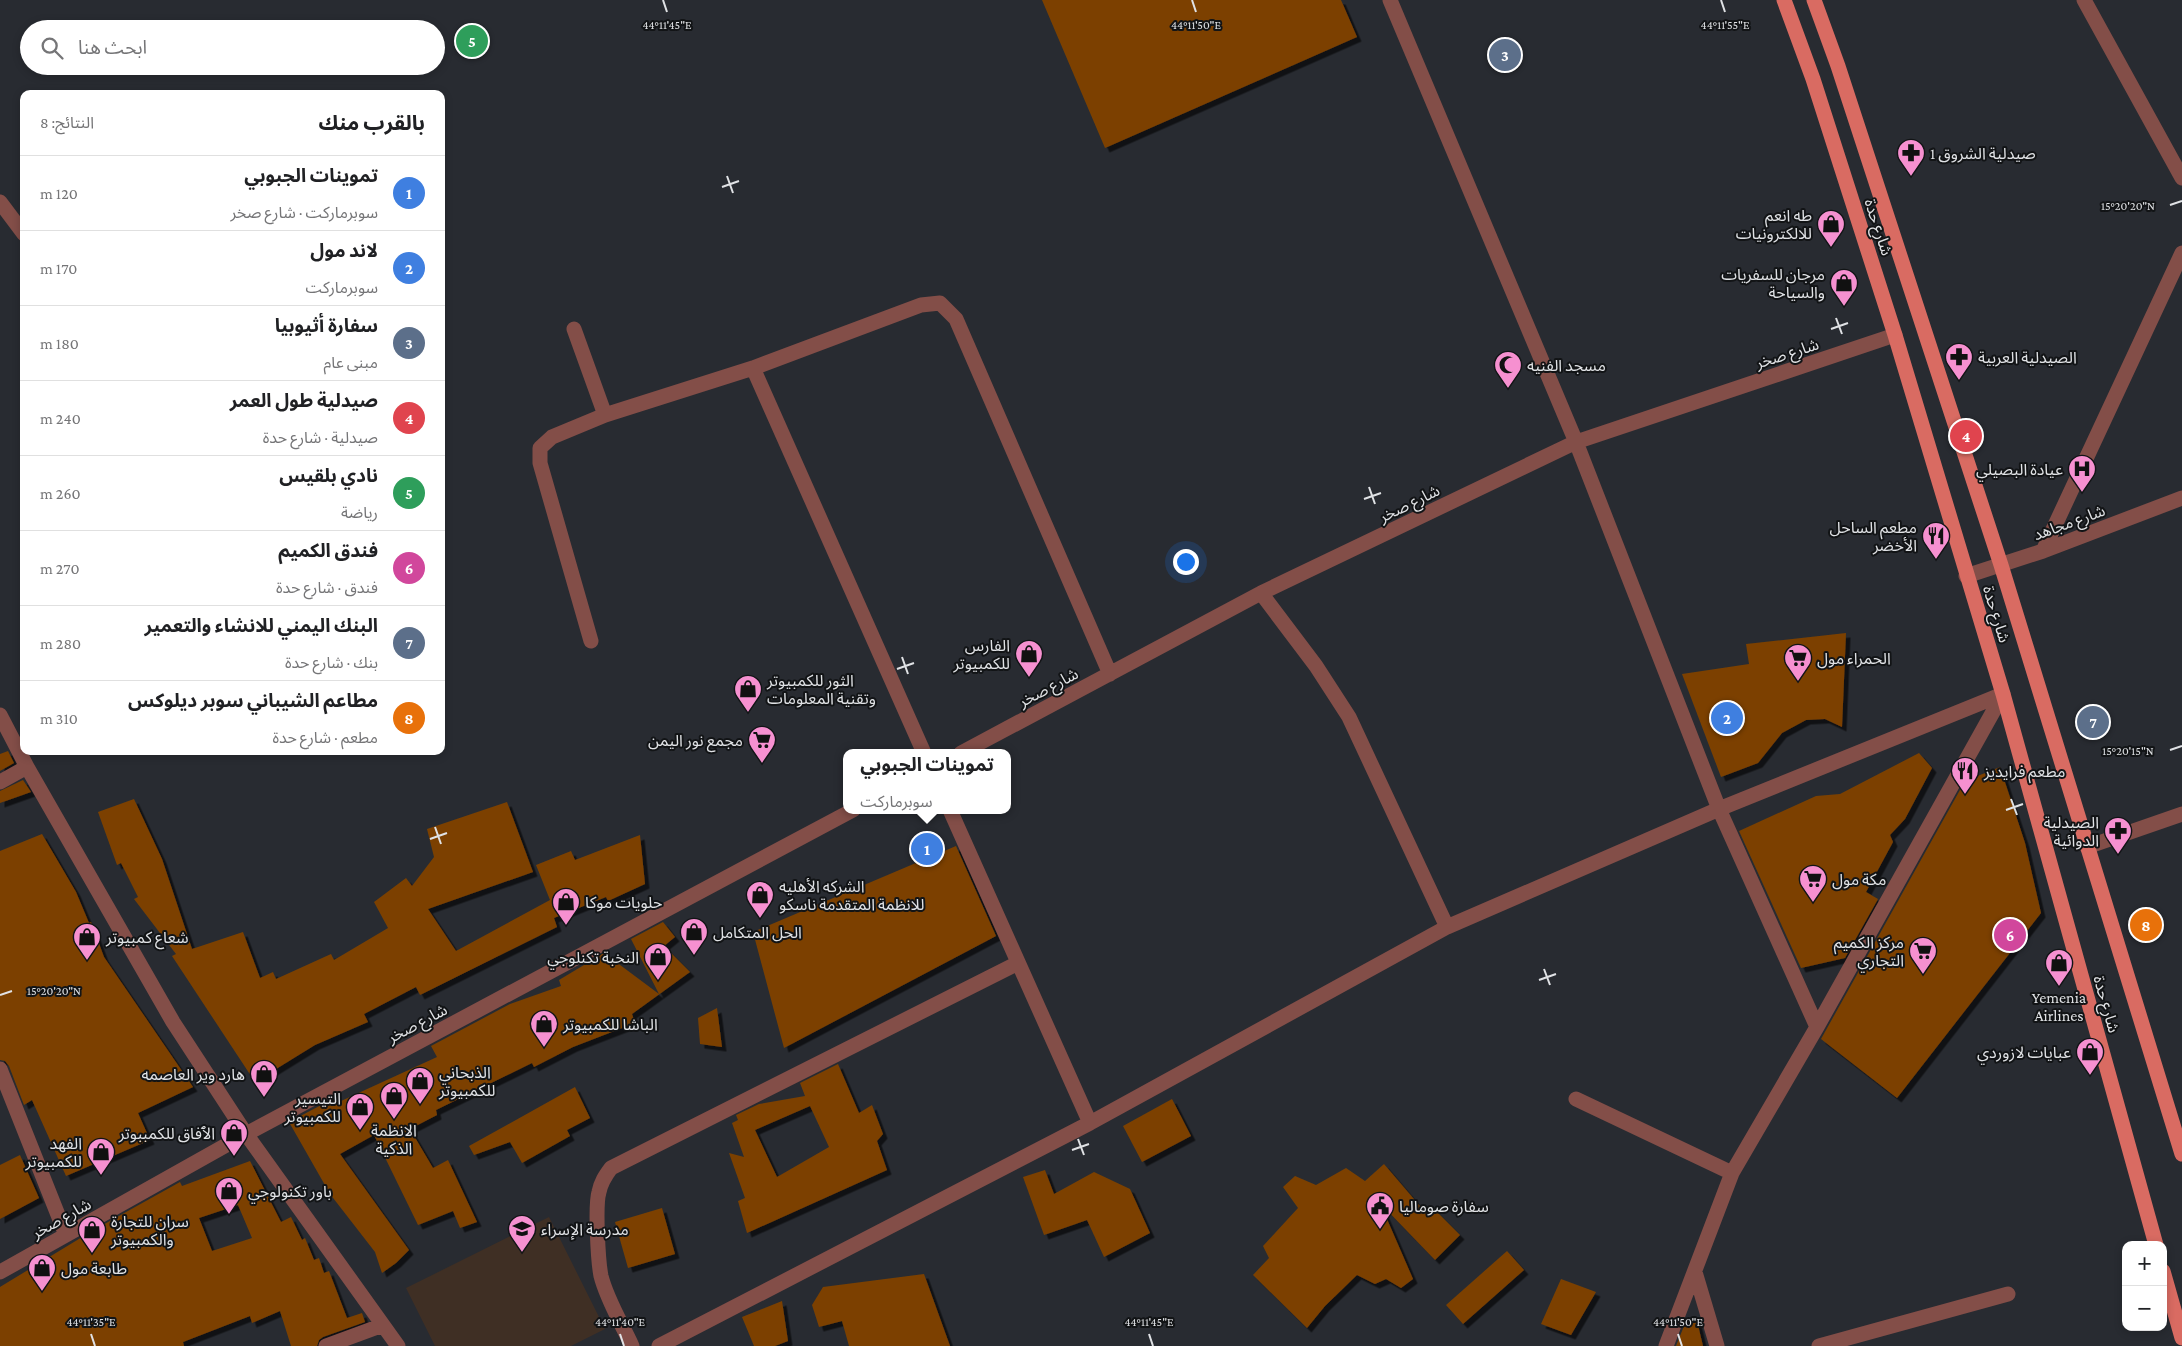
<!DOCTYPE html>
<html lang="ar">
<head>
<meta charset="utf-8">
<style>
  body { margin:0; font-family:"Crimson Pro","Noto Sans Arabic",serif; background:#f2f2f2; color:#202124; direction:rtl }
  .controls { position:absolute; right:15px; bottom:15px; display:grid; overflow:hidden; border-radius:10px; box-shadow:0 2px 8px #0003 }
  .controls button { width:45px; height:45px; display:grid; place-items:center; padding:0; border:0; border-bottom:1px solid #e0e0e0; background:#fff; color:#202124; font:25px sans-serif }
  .you { position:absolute; left:1185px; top:561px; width:18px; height:18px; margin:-12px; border:4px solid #fff; border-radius:50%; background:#1a73e8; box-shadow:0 0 0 8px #1a73e833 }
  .badge { display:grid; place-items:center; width:32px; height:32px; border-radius:50%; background:#805371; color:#fff; font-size:16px; font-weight:700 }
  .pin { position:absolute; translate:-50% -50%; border:2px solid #fff; box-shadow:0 1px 5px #0006 }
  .popup { position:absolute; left:843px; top:749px; width:168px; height:65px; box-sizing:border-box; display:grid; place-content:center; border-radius:10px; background:#fff; filter:drop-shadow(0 1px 4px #0005); font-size:16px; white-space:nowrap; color:#757577 }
  .popup b { font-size:19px; color:#202124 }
  .popup::after { content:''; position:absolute; left:50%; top:100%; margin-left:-10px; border:10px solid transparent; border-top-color:#fff }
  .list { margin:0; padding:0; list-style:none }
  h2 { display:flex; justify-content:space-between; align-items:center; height:65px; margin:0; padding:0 20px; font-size:21px }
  h2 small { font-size:16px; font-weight:400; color:#757577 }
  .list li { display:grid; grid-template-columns:32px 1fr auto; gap:15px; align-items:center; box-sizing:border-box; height:75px; padding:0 20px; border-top:1px solid #e0e0e0 }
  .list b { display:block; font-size:19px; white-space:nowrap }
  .list p { margin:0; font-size:16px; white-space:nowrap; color:#757577 }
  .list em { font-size:16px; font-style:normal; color:#757577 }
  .icon { flex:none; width:28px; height:28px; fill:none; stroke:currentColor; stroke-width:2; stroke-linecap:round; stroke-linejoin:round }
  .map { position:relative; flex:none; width:2182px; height:1346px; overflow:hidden; direction:ltr }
  .search { position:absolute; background:#fff; box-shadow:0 2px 8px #0003; left:20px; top:20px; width:425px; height:55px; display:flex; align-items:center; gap:12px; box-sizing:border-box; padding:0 18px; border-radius:28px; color:#757577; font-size:19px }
  .panel { position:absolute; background:#fff; box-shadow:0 2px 8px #0003; left:20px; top:90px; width:425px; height:665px; border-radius:10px; direction:rtl }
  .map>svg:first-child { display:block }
  .education { fill:#3f2f24 }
  .building { fill:#7b4100; fill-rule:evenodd; filter:url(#shadow) }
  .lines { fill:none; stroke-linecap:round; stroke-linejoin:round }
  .minor { stroke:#834e48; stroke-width:15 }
  .major { stroke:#d96b62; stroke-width:15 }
  .ticks { fill:none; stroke:#e0e2e5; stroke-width:2 }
  .labels { text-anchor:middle; stroke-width:4; stroke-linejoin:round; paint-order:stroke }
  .poi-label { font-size:16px; fill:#e0e2e5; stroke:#121416; text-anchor:start }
  .street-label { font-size:16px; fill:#e0e2e5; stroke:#121416 }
  .ticks-label { font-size:12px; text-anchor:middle; fill:#e0e2e5; stroke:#121416; stroke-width:4; stroke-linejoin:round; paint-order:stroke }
</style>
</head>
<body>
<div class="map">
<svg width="2182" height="1346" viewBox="0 0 2182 1346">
  <defs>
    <filter id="shadow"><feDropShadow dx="4.5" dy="4.5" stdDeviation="0" flood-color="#0009"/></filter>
  </defs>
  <rect width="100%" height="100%" fill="#282b31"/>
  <!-- education -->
  <path class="education" d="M549,1217L605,1329L571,1346H435L406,1288Z"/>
  <!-- building -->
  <path class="building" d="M1042,0H1341L1357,37L1105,148Z
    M1846,633L1842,727L1825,719L1806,720L1782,733L1758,763L1721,777L1682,674L1749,664L1746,644Z
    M8,751L14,763L0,771V754Z
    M1919,753L1932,768L1905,819L1890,835L1893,842L1866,892L1878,899L1845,958L1801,968L1739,831L1816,796L1840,794Z
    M2000,767L2025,843L2041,913L1897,1098L1821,1039L1965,781Z
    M23,780L31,792L0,803V791Z
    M134,799L162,859L192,949L243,932L260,978L273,972L276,979L331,954L334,960L388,928L374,902L406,878L412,886L434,857L427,829L507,802L533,872L428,909L456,951L550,900L536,865L571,851L575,860L640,835L645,884L608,901L606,897L554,918L557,927L420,995L416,987L364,1014L368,1022L315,1045L255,1082L172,956L176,954L134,899L138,897L121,863L117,865L98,812Z
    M42,834L76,892L89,923L91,922L104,957L193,1087L138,1113L150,1140L66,1176L32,1100L24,1105L9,1066L5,1061L0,1060V851Z
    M956,846L996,936L784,1048L753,932Z
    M663,922L675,937L664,946L690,972L632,1014L635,1023L573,1047L534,1067L532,1063L436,1110L437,1115L410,1129L433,1168L448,1160L477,1222L460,1228L453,1211L418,1225L374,1135L340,1154L409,1250L396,1263L382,1273L375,1252L330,1194L289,1122L327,1102L341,1101L437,1057L431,1046L510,1004L561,986L559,980L604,953L659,994L631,939Z
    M717,1008L722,1047L700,1044L698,1018Z
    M838,1064L859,1113L872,1105L883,1134L877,1141L887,1170L747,1233L738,1201L745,1198L729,1153L744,1157L732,1123L738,1120L736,1115L759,1104L805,1096L800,1083ZM810,1106L829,1147L777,1177L755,1130Z
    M575,1087L590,1118L567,1130L570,1136L522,1163L510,1142L474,1155L469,1146Z
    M1172,1099L1191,1136L1142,1162L1123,1126Z
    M20,1155L39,1198L0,1219V1165Z
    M250,1161L281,1222L291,1217L302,1240L305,1238L314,1260L319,1258L324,1273L329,1271L347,1318L362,1313L365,1322L323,1337L319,1340L317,1346H291L280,1311L252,1323L250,1316L183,1342L184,1346H0V1287L92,1231L180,1182L182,1186ZM238,1205L252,1238L212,1251L199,1218Z
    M1384,1164L1425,1212L1431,1206L1460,1235L1435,1260L1380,1203L1413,1279L1401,1288L1386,1279L1375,1284L1357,1275L1325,1306L1307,1328L1253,1275L1269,1258L1263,1246L1298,1208L1283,1187L1295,1176L1316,1185L1346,1168L1365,1181Z
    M1045,1170L1054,1194L1094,1172L1130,1189L1150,1233L1104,1257L1087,1220L1044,1235L1023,1177Z
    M662,1208L675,1254L628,1268L615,1222Z
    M1507,1251L1524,1270L1463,1324L1446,1305Z
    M924,1274L950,1346H849L842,1321L819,1327L812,1305L823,1287Z
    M1561,1279L1596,1292L1571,1335L1541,1324Z
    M782,1301L788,1341L775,1346H754L742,1317Z
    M1686,1321H1697L1703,1346H1676Z"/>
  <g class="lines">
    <!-- minor -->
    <path class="minor" d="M1390,0L1576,442L1719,809L1817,1027
      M2084,0L2182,178
      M0,202L24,234
      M574,329L605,415
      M753,368L924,753
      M2043,551L2182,253
      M1966,576L2043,551L2182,498
      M1261,593L1316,666L1349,717L1447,927
      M591,641L540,463V448L552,437L605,415L753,368L921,305L940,303L956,319L1110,674
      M0,715L27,767L173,1022L246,1134L398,1346
      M961,753L1261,593L1576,442L1895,335
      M0,782L27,767
      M950,810L1090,1123
      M2087,847L2182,814
      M0,1069L66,1235
      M1576,1099L1732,1173
      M0,1272L246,1134L853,810
      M1695,1272L1717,1346
      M326,1346L383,1325
      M632,1346C622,1324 607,1300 601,1276C598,1261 595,1205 599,1192C601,1182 605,1176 611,1168L1018,963
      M659,1346L1090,1123L1447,927L1719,809L2003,694
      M1666,1346L1732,1173L1817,1027L2003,694
      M1819,1346L2008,1294"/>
    <!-- major -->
    <path class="major" d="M1784,0L1813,79L1895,335L2003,694L2156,1245
      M1814,0L1838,66L2001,565L2182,1154
      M2163,1271L2182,1338"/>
  </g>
  <!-- ticks -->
  <path class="ticks" d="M663,0L667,12M1192,0L1196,12M1721,0L1725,12M727,176L733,193M722,187L739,181M2170,205L2182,201M1836,318L1842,334M1831,329L1848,323M1369,487L1375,504M1364,499L1381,493M902,657L908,674M897,669L914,663M2170,750L2182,746M2011,799L2017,815M2006,810L2023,804M435,827L441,844M430,839L447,833M1544,969L1550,985M1539,980L1556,974M0,995L12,991M1078,1139L1084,1155M1072,1150L1089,1144M91,1334L95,1346M620,1334L624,1346M1149,1334L1153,1346M1678,1334L1682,1346"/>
  <!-- icons -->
  <defs>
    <symbol id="pharmacy-pin" viewBox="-11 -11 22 30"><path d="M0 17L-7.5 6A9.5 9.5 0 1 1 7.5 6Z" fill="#f690d0" stroke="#121416"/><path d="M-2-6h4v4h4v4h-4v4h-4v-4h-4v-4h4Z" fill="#111"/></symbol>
    <symbol id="shop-pin" viewBox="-11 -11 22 30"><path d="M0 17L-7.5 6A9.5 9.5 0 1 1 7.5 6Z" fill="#f690d0" stroke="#121416"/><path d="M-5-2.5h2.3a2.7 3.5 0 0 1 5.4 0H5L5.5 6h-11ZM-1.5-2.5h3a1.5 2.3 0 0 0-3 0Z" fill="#111"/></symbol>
    <symbol id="mosque-pin" viewBox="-11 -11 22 30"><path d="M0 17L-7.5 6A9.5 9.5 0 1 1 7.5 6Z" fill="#f690d0" stroke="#121416"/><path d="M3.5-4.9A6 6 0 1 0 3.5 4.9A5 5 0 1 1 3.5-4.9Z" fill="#111"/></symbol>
    <symbol id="hospital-pin" viewBox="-11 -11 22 30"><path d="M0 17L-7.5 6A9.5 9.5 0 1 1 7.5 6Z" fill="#f690d0" stroke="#121416"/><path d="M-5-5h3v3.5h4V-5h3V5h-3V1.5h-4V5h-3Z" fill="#111"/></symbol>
    <symbol id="restaurant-pin" viewBox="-11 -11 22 30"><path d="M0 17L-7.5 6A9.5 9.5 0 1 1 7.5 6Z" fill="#f690d0" stroke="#121416"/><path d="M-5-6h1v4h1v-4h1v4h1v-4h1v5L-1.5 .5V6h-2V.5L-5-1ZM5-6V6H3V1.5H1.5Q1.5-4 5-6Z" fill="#111"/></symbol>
    <symbol id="supermarket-pin" viewBox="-11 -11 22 30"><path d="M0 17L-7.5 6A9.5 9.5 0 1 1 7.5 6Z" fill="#f690d0" stroke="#121416"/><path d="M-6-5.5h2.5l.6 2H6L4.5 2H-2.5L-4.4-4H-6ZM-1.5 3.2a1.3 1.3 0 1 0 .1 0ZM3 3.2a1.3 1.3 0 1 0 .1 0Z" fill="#111"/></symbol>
    <symbol id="civic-pin" viewBox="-11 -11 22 30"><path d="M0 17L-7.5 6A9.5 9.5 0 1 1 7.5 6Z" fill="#f690d0" stroke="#121416"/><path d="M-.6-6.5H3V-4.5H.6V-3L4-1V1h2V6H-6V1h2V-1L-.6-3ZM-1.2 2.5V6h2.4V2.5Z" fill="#111"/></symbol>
    <symbol id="school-pin" viewBox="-11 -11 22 30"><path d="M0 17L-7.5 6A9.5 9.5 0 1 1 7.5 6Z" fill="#f690d0" stroke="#121416"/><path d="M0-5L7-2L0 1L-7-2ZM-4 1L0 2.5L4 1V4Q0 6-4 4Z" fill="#111"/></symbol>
  </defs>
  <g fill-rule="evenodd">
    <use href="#pharmacy-pin" x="1895" y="137" width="32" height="43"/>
    <use href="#shop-pin" x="1815" y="208" width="32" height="43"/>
    <use href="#shop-pin" x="1828" y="267" width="32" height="43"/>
    <use href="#pharmacy-pin" x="1943" y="341" width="32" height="43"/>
    <use href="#mosque-pin" x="1492" y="349" width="32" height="43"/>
    <use href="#hospital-pin" x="2066" y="453" width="32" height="43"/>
    <use href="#restaurant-pin" x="1920" y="520" width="32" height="43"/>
    <use href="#shop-pin" x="1013" y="638" width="32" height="43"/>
    <use href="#supermarket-pin" x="1782" y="642" width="32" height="43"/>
    <use href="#shop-pin" x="732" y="673" width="32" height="43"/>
    <use href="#supermarket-pin" x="746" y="724" width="32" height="43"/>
    <use href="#restaurant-pin" x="1949" y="755" width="32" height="43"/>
    <use href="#pharmacy-pin" x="2102" y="815" width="32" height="43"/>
    <use href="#supermarket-pin" x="1797" y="863" width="32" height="43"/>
    <use href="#shop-pin" x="744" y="879" width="32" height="43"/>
    <use href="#shop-pin" x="550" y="886" width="32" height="43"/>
    <use href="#shop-pin" x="678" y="916" width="32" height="43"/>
    <use href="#shop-pin" x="71" y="921" width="32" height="43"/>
    <use href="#supermarket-pin" x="1907" y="935" width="32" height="43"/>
    <use href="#shop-pin" x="642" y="941" width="32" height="43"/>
    <use href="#shop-pin" x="2043" y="947" width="32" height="43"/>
    <use href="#shop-pin" x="528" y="1008" width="32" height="43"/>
    <use href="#shop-pin" x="2074" y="1036" width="32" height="43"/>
    <use href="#shop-pin" x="248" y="1058" width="32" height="43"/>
    <use href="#shop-pin" x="404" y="1065" width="32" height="43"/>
    <use href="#shop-pin" x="378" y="1080" width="32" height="43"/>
    <use href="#shop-pin" x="344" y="1091" width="32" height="43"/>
    <use href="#shop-pin" x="218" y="1117" width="32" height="43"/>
    <use href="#shop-pin" x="85" y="1136" width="32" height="43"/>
    <use href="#shop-pin" x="213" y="1175" width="32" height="43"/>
    <use href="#civic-pin" x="1364" y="1190" width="32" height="43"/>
    <use href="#school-pin" x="506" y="1213" width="32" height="43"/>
    <use href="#shop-pin" x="76" y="1214" width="32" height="43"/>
    <use href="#shop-pin" x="26" y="1252" width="32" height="43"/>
  </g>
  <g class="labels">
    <!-- poi labels -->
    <g class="poi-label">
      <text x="1930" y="159">صيدلية الشروق 1</text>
      <text x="1812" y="221" text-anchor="end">طه انعم<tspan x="1812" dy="18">للالكترونيات</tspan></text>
      <text x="1825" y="280" text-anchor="end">مرجان للسفريات<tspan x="1825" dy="18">والسياحة</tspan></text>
      <text x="1978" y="363">الصيدلية العربية</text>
      <text x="1527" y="371">مسجد الفنيه</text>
      <text x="2063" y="475" text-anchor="end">عيادة البصيلي</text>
      <text x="1917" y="533" text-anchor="end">مطعم الساحل<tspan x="1917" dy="18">الأخضر</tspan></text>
      <text x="1010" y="651" text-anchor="end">الفارس<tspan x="1010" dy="18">للكمبيوتر</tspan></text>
      <text x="1817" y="664">الحمراء مول</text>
      <text x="767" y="686">الثور للكمبيوتر<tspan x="767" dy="18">وتقنية المعلومات</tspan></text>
      <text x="743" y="746" text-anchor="end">مجمع نور اليمن</text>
      <text x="1984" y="777">مطعم فرايديز</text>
      <text x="2099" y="828" text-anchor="end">الصيدلية<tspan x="2099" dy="18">الدوائية</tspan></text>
      <text x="1832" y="885">مكة مول</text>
      <text x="779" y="892">الشركه الأهليه<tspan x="779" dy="18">للانظمة المتقدمة ناسكو</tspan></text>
      <text x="585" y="908">حلويات موكا</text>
      <text x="713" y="938">الحل المتكامل</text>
      <text x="106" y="943">شعاع كمبيوتر</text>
      <text x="1904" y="948" text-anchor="end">مركز الكميم<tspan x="1904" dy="18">التجاري</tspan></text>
      <text x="639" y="963" text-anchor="end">النخبة تكنلوجي</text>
      <text x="2059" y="1003" text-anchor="middle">Yemenia<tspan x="2059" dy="18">Airlines</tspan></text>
      <text x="563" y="1030">الباشا للكمبيوتر</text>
      <text x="2071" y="1058" text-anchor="end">عبايات لازوردي</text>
      <text x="439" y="1078">الذبحاني<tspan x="439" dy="18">للكمبيوتر</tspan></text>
      <text x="245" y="1080" text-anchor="end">هارد وير العاصمه</text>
      <text x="341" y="1104" text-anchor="end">التيسير<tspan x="341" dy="18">للكمبيوتر</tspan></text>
      <text x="394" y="1136" text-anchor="middle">الانظمة<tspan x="394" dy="18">الذكية</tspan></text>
      <text x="215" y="1139" text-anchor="end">الٱفاق للكمببوتر</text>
      <text x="82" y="1149" text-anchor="end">الفهد<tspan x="82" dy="18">للكمبيوتر</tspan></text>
      <text x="248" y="1197">باور تكنولوجي</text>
      <text x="1399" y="1212">سفارة صوماليا</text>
      <text x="111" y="1227">سران للتجارة<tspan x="111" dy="18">والكمبيوتر</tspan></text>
      <text x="541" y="1235">مدرسة الإسراء</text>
      <text x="61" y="1274">طابعة مول</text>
    </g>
    <!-- street labels -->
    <g class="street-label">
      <text transform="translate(1879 227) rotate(72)" y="6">شارع حدة</text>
      <text transform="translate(1787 353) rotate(-18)" y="6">شارع صخر</text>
      <text transform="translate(1409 503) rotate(-26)" y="6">شارع صخر</text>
      <text transform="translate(2069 522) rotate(-20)" y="6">شارع مجاهد</text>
      <text transform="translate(1997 614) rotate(73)" y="6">شارع حدة</text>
      <text transform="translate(1048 687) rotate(-28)" y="6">شارع صخر</text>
      <text transform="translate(2107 1004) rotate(74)" y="6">شارع حدة</text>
      <text transform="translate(417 1023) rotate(-28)" y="6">شارع صخر</text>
      <text transform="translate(61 1218) rotate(-29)" y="6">شارع صخر</text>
    </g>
  </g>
  <g class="ticks-label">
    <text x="667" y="29">44°11'45"E</text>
    <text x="1196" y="29">44°11'50"E</text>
    <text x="1725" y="29">44°11'55"E</text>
    <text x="2128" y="210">15°20'20"N</text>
    <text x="2128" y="755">15°20'15"N</text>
    <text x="54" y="995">15°20'20"N</text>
    <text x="91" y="1326">44°11'35"E</text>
    <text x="620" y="1326">44°11'40"E</text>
    <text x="1149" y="1326">44°11'45"E</text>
    <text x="1678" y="1326">44°11'50"E</text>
  </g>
</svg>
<div class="controls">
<button>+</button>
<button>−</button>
</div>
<div class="you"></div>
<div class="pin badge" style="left:927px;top:849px;background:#3f7fe0">1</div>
<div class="popup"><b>تموينات الجبوبي</b>سوبرماركت</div>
<div class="pin badge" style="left:1727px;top:718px;background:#3f7fe0">2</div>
<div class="pin badge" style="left:1505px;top:55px;background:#5c6f8a">3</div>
<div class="pin badge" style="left:1966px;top:436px;background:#e0444e">4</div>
<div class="pin badge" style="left:472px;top:41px;background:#2e9e5b">5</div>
<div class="pin badge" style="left:2010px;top:935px;background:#d1479c">6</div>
<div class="pin badge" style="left:2093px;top:722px;background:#5c6f8a">7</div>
<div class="pin badge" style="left:2146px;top:925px;background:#e8710a">8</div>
<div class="search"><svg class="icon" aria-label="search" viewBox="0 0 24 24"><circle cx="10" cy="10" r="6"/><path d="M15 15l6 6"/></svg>ابحث هنا</div>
<section class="panel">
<h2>بالقرب منك<small>النتائج: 8</small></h2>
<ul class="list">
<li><span class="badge" style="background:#3f7fe0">1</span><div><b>تموينات الجبوبي</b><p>سوبرماركت · شارع صخر</p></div><em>120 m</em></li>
<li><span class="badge" style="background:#3f7fe0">2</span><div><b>لاند مول</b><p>سوبرماركت</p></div><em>170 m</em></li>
<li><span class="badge" style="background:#5c6f8a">3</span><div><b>سفارة أثيوبيا</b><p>مبنى عام</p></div><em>180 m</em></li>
<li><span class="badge" style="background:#e0444e">4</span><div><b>صيدلية طول العمر</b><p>صيدلية · شارع حدة</p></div><em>240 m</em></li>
<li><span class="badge" style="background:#2e9e5b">5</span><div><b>نادي بلقيس</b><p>رياضة</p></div><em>260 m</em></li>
<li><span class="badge" style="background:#d1479c">6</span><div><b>فندق الكميم</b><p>فندق · شارع حدة</p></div><em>270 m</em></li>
<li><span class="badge" style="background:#5c6f8a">7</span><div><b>البنك اليمني للانشاء والتعمير</b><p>بنك · شارع حدة</p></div><em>280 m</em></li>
<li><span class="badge" style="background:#e8710a">8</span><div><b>مطاعم الشيباني سوبر ديلوكس</b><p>مطعم · شارع حدة</p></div><em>310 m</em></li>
</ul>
</section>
</div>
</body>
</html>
